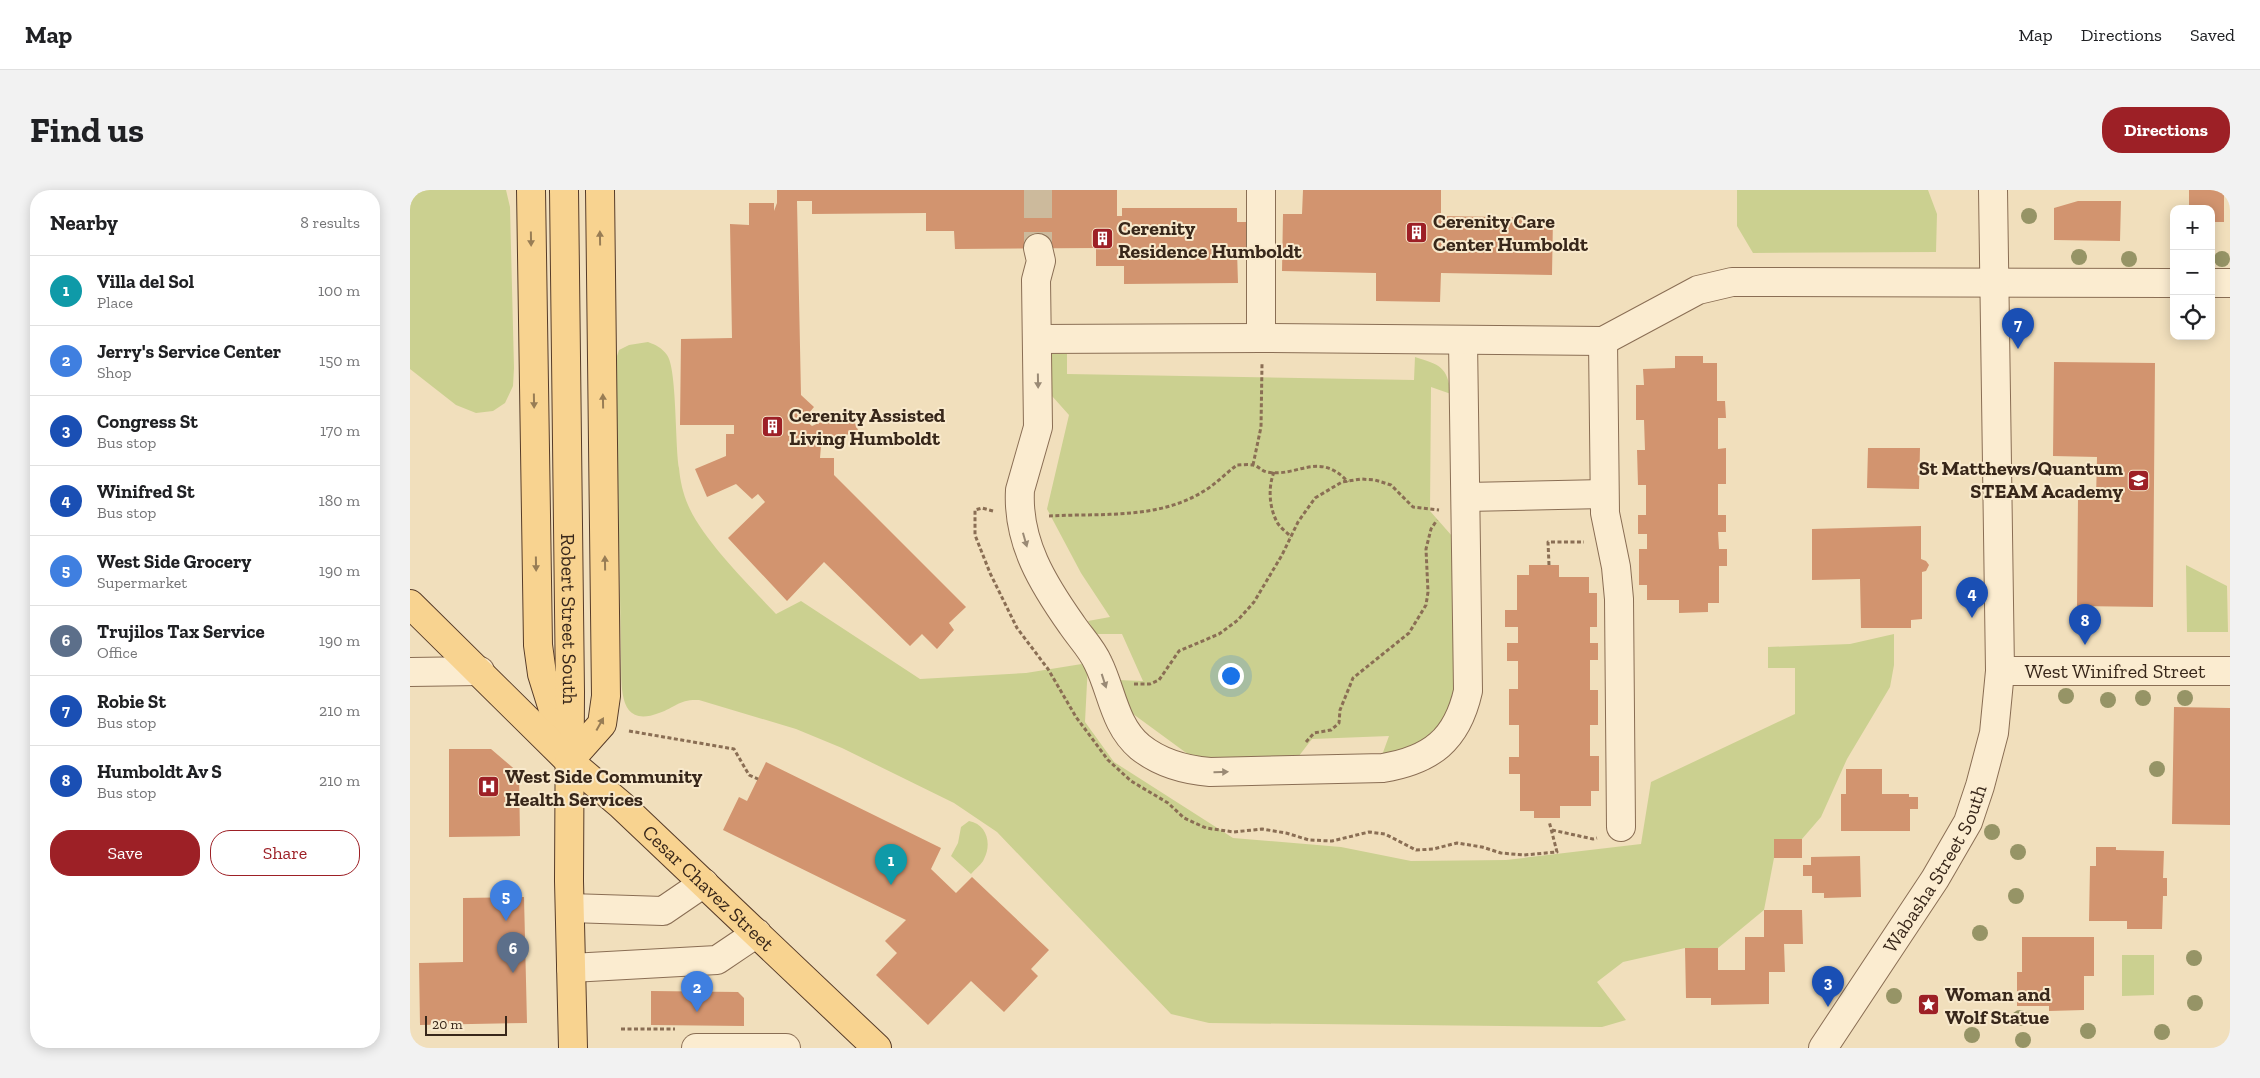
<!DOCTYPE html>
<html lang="en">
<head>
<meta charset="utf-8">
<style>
  body { margin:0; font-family:"Zilla Slab",serif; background:#f2f2f2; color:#202124 }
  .controls { position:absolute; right:15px; top:15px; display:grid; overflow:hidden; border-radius:10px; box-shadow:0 2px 12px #0003 }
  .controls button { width:45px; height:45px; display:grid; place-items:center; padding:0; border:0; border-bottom:1px solid #e0e0e0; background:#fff; color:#202124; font:25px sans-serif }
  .scale { position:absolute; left:15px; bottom:12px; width:82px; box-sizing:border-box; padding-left:5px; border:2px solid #38271a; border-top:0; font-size:14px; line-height:18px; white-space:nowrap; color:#38271a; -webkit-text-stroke:4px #f8e9cc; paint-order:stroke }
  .you { position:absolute; left:820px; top:485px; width:18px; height:18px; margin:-12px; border:4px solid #fff; border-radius:50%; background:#1a73e8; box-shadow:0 0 0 8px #1a73e833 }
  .badge { display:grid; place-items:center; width:32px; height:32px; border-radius:50%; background:#9d2026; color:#fff; font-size:16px; font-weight:700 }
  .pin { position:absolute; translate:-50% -41px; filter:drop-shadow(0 1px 2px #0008) }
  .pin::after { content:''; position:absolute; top:26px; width:18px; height:15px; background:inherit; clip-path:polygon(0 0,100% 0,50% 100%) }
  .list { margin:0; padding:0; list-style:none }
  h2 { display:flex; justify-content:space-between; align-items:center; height:65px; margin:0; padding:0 20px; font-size:21px }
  h2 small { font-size:16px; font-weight:400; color:#757577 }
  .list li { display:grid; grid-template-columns:32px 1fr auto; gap:15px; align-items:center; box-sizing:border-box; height:70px; padding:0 20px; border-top:1px solid #e0e0e0 }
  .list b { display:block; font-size:19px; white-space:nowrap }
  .list p { margin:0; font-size:16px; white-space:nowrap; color:#757577 }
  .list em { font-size:16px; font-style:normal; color:#757577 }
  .actions { display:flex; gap:10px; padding:15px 20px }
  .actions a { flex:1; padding:11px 0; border:1px solid #9d2026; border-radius:20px; text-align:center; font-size:18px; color:#9d2026 }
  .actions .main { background:#9d2026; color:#fff }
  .icon { flex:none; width:28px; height:28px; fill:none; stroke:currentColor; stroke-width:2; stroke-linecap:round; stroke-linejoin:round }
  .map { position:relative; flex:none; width:1820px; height:858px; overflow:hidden; border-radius:20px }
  header { display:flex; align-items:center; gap:30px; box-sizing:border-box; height:70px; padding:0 25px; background:#fff; border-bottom:1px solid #e0e0e0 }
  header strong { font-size:24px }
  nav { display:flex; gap:28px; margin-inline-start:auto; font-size:18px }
  .intro { display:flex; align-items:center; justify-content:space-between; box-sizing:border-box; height:120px; padding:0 30px }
  h1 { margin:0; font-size:35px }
  .button { padding:12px 22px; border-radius:20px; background:#9d2026; color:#fff; font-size:18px; font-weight:700 }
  main { display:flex; gap:30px; padding:0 30px }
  aside { flex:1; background:#fff; border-radius:20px; box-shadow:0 2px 12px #0003 }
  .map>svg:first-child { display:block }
  .green { fill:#cbd090 }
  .building { fill:#d2946f }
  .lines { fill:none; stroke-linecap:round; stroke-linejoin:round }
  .minor-tunnel { stroke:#ccba9c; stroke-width:28; stroke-dasharray:28 14; stroke-linecap:butt }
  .minor-casing { stroke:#8a6e54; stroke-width:30 }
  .major-casing { stroke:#573c29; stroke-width:30 }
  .path { stroke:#8a6e54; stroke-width:3; stroke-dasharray:4 2.5; stroke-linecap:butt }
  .minor { stroke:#fbecd0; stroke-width:28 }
  .major { stroke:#f8d390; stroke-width:28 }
  .tree { fill:#969466 }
  .oneway { fill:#987d55 }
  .oneway2 { fill:#9a8a75 }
  .labels { text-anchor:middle; stroke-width:4; stroke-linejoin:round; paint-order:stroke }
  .poi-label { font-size:20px; font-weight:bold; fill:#38271a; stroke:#f8e9cc; text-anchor:start }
  .street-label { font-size:20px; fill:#38271a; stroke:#f8e9cc }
</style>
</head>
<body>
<header>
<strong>Map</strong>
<nav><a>Map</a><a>Directions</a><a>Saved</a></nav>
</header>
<div class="intro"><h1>Find us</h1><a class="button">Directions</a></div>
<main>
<aside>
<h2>Nearby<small>8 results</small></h2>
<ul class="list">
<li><span class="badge" style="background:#0f9aa8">1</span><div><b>Villa del Sol</b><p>Place</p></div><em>100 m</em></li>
<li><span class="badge" style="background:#3f7fe0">2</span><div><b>Jerry's Service Center</b><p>Shop</p></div><em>150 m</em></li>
<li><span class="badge" style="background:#1a4fb4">3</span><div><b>Congress St</b><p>Bus stop</p></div><em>170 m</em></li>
<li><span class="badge" style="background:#1a4fb4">4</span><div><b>Winifred St</b><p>Bus stop</p></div><em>180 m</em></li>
<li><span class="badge" style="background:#3f7fe0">5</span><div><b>West Side Grocery</b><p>Supermarket</p></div><em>190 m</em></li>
<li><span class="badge" style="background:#5c6f8a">6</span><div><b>Trujilos Tax Service</b><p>Office</p></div><em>190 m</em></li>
<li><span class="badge" style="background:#1a4fb4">7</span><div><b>Robie St</b><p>Bus stop</p></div><em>210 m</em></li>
<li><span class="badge" style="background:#1a4fb4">8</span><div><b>Humboldt Av S</b><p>Bus stop</p></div><em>210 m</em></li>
</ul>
<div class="actions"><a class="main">Save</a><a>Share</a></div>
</aside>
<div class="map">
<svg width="1820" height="858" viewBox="0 0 1820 858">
  <rect width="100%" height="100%" fill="#f1dfbc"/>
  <!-- green -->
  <path class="green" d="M0,0H96L100,17L104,178L103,196L95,213L83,221L66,223L46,215L0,179Z
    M1327,0H1518L1527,24L1526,62L1343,63L1327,36Z
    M238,152C246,155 252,158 257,165C267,178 265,255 269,278C270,290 273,304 278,315C293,350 339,395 366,424L391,411L510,489L616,483L678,473L675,532L704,572L823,648L931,657L1001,671L1096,670L1231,654L1241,592L1385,524V478H1358V457L1440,454L1484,444V475L1480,497L1437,569L1411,627L1392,649L1364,650V668L1354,720L1308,758H1275L1213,772L1187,792L1216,830L1192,837L799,833L761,824L587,642L544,613L432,558L386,539L289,510C269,509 266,517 249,523C206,540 212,492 211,465L206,169L209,160L219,155Z
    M642,164H657V184L1004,190L1005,167C1030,175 1037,176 1041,204L1021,197L1020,321L1042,346L1058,501L1014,566L971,568L979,546L902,549L885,571L790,573L719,521L707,490L733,491L712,444H686L678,431L700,427L671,383L637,319L659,225L642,206Z
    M1776,375L1817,396L1818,442H1777Z
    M559,631C577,634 582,654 574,669C572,674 565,679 561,684L541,666L548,653L551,637Z
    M1712,765H1744V805L1712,806Z"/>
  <!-- building -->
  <path class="building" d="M367,0H707V26H712V18H827V32H839V61H827L828,93L714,94V76H686V58L545,59L544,41H516V23L402,24V11H387L391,205L404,217L394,229L402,236L439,220L448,240L411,256L410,268H424V285L556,417L539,433L544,440L527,459L512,444L500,456L414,372L377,411L318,348L355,312L348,304L342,309L326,294L297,307L285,279L316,266V244H324V235H270L271,149L322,148L320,34L339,35V13H364V21L367,13Z
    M893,0H1031V26L1143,28L1142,85L1031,83L1030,112L966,111V83L872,81L873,24H892Z
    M1779,0H1814V32H1801V19H1784V15H1779Z
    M1668,11H1711L1710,51L1644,50V18Z
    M1265,166H1293V173H1307V211H1315L1316,228H1308V259L1316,258V294H1308V325H1316V342H1308L1309,359H1317V376H1309V413H1298V422L1269,423V410H1237V395H1229V359H1237V344H1228V325H1236V295H1228L1227,260H1235L1234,230H1226V195H1234L1233,179L1265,178Z
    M1644,172L1745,173L1743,417L1667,416L1668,308H1686L1687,267L1643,266Z
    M1458,258H1510L1509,299L1457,298Z
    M1511,336V369L1516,371L1519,375L1516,381L1512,382V429L1501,430V438H1451L1450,389L1402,390V339Z
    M1119,375H1149V387H1179V403H1187V437H1180V453H1188V470H1180V500H1188V535H1180V566H1189V601H1181V616H1150V628H1124V621H1110V584H1099V567H1109V535H1099V499H1108V471H1097V453H1108V437H1095V420H1107V385H1119Z
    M1764,517L1820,518V635L1762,634Z
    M39,559H81L109,583L110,646L39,647Z
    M356,572L531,658L521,679L546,703L562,687L639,760L621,779L628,786L594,822L561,791L518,835L466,785L487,763L475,751L496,730L313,640L329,607L337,611Z
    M1436,579H1472V604H1499V607H1508V619H1500V641H1431V604H1436Z
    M1364,649H1392V668H1364Z
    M1686,657H1706V660L1754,661L1753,688H1757V706H1753L1752,739H1717V731H1679L1680,676H1686Z
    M1450,666L1451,707L1414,708V703H1402V686H1393V675H1401V667Z
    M114,707L117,833L10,835L9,773L53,772V708Z
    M1354,720H1392L1393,754H1374L1375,782H1359V814L1301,815V808H1276L1275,758H1308V780H1335V747H1354Z
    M1612,747H1684V786H1674V820L1639,821V816H1607V782H1612Z
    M241,801L328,802L334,808V836L241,835Z"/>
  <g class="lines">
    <!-- minor-tunnel -->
    <path class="minor-tunnel" d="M628,0V58"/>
    <defs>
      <g id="minor">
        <path d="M851,0V148"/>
        <path d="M628,58L631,71L626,90L628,237L610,300C607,352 633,394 662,435C670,447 682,459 688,473C702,501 704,535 730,557C750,573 775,580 800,582L973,578C1021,570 1047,550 1058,501L1053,150"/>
        <path d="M1801,93H1820"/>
        <path d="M627,149L851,148L1193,151L1288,100L1322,92L1764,93"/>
        <path d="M1193,151L1195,323L1206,377L1209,409L1211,637"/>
        <path d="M1056,307L1194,304"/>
        <path id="s1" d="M1590,481H1820"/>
        <path d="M0,482L70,481"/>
        <path d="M160,718L253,721L294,693"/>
        <path d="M161,778L307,770L347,743"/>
        <path d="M286,858H376"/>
        <path id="s2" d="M1413,858L1525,689L1558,632L1570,596L1584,543L1590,481L1583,0"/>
      </g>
      <g id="major">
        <path d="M121,0L128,455L132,484L151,545"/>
        <path id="s3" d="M154,0L160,502L159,691L163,858"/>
        <path id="s4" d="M0,414L159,571L211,615L467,858"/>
        <path d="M159,571L192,534L196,506L190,0"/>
      </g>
    </defs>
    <!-- minor casing -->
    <use href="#minor" class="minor-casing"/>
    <!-- major casing -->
    <use href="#major" class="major-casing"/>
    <!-- path -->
    <path class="path" d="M843,275L851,237L852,174
      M864,282C858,297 859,317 867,332C870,338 877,342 881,347
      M583,321L572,318L565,320V345L580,383L607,438L638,479L666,527L698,570L721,591L758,613L774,628L796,638L824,642L852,639L876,643L899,650L922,651L959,642L975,644L1006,660L1023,659L1047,653L1072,657L1091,663L1114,665L1147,662L1139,631
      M639,326C690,323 748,330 794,301C806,294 816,283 827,275C832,275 838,274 843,275C848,276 852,281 857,282C887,288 909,260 938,292
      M1139,375L1138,352H1174
      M724,494H740L749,490L769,461L809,444L828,430L844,412L872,365L888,332L905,308L932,292L951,289L965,290L981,295L1003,317L1029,320
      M219,541L324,559L339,585L348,589
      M896,552L904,543L921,540L929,533L930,520L943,488L999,443L1016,415L1018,402L1016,359L1021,339L1027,330
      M1142,640L1183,649L1187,648
      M211,839H265"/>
    <!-- minor -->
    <use href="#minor" class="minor"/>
    <!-- major -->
    <use href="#major" class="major"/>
  </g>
  <!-- trees -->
  <g class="tree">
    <circle cx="1619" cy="26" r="8"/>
    <circle cx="1669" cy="67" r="8"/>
    <circle cx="1719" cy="69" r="8"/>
    <circle cx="1812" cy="69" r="8"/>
    <circle cx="1656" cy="506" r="8"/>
    <circle cx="1733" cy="508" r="8"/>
    <circle cx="1775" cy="508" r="8"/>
    <circle cx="1698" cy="510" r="8"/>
    <circle cx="1747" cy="579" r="8"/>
    <circle cx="1582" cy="642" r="8"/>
    <circle cx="1608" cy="662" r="8"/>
    <circle cx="1606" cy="706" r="8"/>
    <circle cx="1570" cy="743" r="8"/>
    <circle cx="1784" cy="768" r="8"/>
    <circle cx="1484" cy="806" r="8"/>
    <circle cx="1785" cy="813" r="8"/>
    <circle cx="1610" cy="828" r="8"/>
    <circle cx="1678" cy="841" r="8"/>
    <circle cx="1752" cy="842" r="8"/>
    <circle cx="1562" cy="845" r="8"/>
    <circle cx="1613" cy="850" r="8"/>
  </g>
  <!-- one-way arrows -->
  <defs><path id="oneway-solid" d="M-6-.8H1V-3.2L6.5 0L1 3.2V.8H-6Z" transform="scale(1.25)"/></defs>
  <g class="oneway">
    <use href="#oneway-solid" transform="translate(190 48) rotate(-91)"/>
    <use href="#oneway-solid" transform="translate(121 49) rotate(89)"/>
    <use href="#oneway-solid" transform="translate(124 211) rotate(89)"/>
    <use href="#oneway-solid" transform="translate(193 211) rotate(-91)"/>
    <use href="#oneway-solid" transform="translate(195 373) rotate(-91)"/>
    <use href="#oneway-solid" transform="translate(126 374) rotate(89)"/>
    <use href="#oneway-solid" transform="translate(190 534) rotate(-61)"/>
  </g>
  <g class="oneway2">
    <use href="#oneway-solid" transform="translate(628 191) rotate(89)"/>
    <use href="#oneway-solid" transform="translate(615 350) rotate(74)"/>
    <use href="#oneway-solid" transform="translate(694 491) rotate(72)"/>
    <use href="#oneway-solid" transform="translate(811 582) rotate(-1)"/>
  </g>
  <!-- icons -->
  <defs>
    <symbol id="building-square" viewBox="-11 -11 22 22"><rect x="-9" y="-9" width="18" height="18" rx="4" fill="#9d2026" stroke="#f8e9cc"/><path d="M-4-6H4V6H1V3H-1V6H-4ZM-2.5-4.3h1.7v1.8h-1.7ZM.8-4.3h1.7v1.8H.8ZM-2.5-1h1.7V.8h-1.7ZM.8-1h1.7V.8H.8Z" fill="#fff"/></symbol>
    <symbol id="school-square" viewBox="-11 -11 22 22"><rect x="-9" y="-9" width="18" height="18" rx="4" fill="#9d2026" stroke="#f8e9cc"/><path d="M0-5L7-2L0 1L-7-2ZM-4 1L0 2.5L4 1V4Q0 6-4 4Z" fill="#fff"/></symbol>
    <symbol id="hospital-square" viewBox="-11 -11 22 22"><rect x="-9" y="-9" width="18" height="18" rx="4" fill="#9d2026" stroke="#f8e9cc"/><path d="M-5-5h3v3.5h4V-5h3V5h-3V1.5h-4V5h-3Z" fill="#fff"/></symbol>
    <symbol id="sight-square" viewBox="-11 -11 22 22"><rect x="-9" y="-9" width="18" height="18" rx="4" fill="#9d2026" stroke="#f8e9cc"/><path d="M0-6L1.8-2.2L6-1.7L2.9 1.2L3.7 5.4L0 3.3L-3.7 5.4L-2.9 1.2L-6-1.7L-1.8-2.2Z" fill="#fff"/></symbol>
  </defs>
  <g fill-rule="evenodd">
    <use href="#building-square" x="994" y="30" width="25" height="25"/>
    <use href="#building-square" x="680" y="36" width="25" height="25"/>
    <use href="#building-square" x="350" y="224" width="25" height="25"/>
    <use href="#school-square" x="1716" y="278" width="25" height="25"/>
    <use href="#hospital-square" x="66" y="584" width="25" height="25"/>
    <use href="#sight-square" x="1506" y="802" width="25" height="25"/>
  </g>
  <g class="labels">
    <!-- poi labels -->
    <g class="poi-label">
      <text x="1023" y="38">Cerenity Care<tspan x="1023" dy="23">Center Humboldt</tspan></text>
      <text x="708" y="45">Cerenity<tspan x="708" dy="23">Residence Humboldt</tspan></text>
      <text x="379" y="232">Cerenity Assisted<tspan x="379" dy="23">Living Humboldt</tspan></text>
      <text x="1713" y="285" text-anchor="end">St Matthews/Quantum<tspan x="1713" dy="23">STEAM Academy</tspan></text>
      <text x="95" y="593">West Side Community<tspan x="95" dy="23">Health Services</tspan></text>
      <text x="1535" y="811">Woman and<tspan x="1535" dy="23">Wolf Statue</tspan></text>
    </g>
    <!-- street labels -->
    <g class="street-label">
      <text dy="7" stroke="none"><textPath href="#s3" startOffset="429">Robert Street South</textPath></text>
      <text dy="7" stroke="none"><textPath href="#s1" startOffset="115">West Winifred Street</textPath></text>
      <text dy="7" stroke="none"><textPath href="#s2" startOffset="212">Wabasha Street South</textPath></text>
      <text dy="7" stroke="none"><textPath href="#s4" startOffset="412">Cesar Chavez Street</textPath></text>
    </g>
  </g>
</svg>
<div class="controls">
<button>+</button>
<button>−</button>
<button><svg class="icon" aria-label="locate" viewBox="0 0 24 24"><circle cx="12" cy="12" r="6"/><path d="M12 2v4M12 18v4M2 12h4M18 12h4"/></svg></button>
</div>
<div class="scale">20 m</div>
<div class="you"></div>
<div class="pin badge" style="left:481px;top:695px;background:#0f9aa8">1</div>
<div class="pin badge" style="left:287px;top:822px;background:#3f7fe0">2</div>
<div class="pin badge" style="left:1418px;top:817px;background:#1a4fb4">3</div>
<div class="pin badge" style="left:1562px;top:428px;background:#1a4fb4">4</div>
<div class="pin badge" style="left:96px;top:731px;background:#3f7fe0">5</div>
<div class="pin badge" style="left:103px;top:783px;background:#5c6f8a">6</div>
<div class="pin badge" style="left:1608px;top:159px;background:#1a4fb4">7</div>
<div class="pin badge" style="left:1675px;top:455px;background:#1a4fb4">8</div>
</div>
</main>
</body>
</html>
